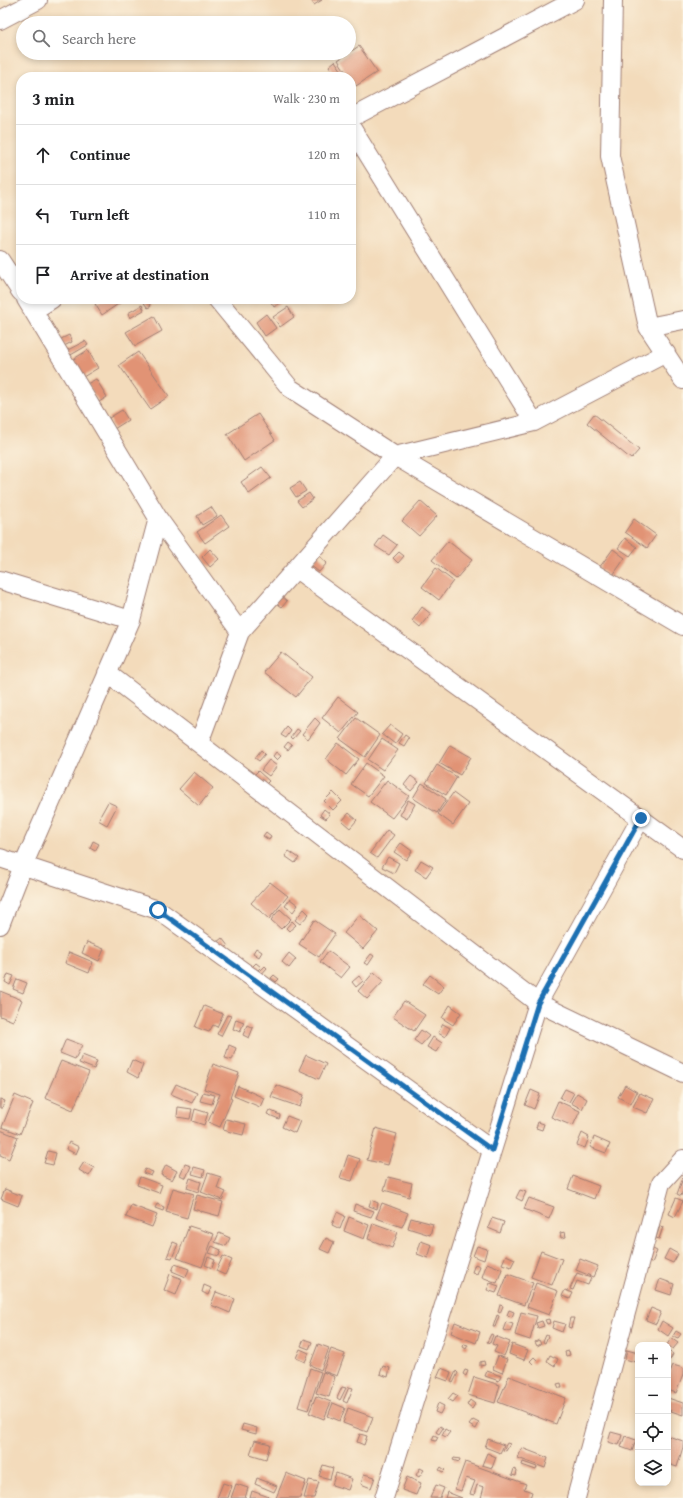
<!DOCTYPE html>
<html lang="en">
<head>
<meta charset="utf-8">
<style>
  body { margin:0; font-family:"Gentium Book Plus",serif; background:#f6f6f6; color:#202124 }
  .controls { position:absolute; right:12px; bottom:12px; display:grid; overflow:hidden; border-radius:8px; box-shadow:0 2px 6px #0003 }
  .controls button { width:36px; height:36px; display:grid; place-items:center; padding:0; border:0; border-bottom:1px solid #e0e0e0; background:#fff; color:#202124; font:20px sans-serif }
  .stop { position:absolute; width:12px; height:12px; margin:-9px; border:3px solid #1f6fb2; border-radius:50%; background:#fff }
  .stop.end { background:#1f6fb2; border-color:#fff; box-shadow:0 1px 4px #0008 }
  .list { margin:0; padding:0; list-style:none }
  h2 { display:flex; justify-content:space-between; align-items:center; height:52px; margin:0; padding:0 16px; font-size:17px }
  h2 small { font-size:13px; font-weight:400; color:#757577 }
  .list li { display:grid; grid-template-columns:26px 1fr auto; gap:12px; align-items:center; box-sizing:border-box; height:60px; padding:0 16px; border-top:1px solid #e0e0e0 }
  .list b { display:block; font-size:15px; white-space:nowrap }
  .list em { font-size:13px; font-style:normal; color:#757577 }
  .icon { flex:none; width:22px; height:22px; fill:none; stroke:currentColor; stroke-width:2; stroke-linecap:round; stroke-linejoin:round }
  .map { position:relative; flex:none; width:683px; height:1498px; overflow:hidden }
  .search { position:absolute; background:#fff; box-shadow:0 2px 6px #0003; left:16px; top:16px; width:340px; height:44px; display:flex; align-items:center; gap:10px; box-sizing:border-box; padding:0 14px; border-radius:22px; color:#757577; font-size:15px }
  .panel { position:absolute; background:#fff; box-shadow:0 2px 6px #0003; left:16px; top:72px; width:340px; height:232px; border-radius:16px }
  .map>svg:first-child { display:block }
  .building { fill:#e19375 }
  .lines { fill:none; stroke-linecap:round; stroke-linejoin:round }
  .street-casing { stroke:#9e7d73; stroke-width:20 }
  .street { stroke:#fff; stroke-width:18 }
  .route { stroke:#1f6fb2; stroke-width:5 }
</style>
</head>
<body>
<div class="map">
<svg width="683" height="1498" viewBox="0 0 683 1498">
  <rect width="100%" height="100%" fill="#fcf5e5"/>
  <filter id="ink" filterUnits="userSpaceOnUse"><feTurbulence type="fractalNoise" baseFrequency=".025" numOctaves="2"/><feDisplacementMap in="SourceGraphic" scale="8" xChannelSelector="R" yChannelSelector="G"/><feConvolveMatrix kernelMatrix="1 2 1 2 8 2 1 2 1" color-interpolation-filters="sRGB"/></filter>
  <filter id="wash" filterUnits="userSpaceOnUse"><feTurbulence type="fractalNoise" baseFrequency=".012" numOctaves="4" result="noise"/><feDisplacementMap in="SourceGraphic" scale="16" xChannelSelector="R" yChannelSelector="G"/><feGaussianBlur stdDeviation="0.9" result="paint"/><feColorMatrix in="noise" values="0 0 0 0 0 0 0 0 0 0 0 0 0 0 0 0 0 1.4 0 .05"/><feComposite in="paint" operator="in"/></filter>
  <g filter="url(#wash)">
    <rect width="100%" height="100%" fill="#f3dbbb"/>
    <g id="blocks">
      <!-- building -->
      <path class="building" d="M311,0H322L314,5Z
        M359,46L377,72L356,86L351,79V77H349L338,60Z
        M335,61L346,77H336L329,66Z
        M313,73L315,77H307Z
        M102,299H124V300L102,315L95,304Z
        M269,299H286L274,307Z
        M147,301L151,306L148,308L144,303Z
        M142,305L144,310L130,318L128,313Z
        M288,307L294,317L280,327L273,317Z
        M266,314L276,328L265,336L256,322Z
        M154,316L162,331L135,346L126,332Z
        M69,335L72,342L64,346L61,339Z
        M85,341L88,345L69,356L66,351Z
        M88,350L98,368L83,377L72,360Z
        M138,352L169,396L150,409L119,365Z
        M96,379L107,397L99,402L87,384Z
        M122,410L128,420L114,429L109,418Z
        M258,414L275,440L244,461L227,434Z
        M594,414L639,450L631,459L587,423Z
        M262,467L271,478L249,494L241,482Z
        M300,482L306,491L296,497L290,488Z
        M309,493L313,499L302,507L297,501Z
        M420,501L437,516L419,536L402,521Z
        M211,507L217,516L202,525L197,516Z
        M221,515L229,526L205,543L197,532Z
        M634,519L656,535L647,548L625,532Z
        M383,535L397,545L389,555L375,546Z
        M625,538L637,547L630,556L618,548Z
        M448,541L472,560L456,579L432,560Z
        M210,549L219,559L210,567L202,557Z
        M613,549L625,558L611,578L599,568Z
        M399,552L404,556L398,563L393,558Z
        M318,555L327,563L319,572L310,565Z
        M436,568L453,581L439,600L422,587Z
        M280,595L287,601L282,607L275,602Z
        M422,607L431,614L420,628L412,621Z
        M281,652L312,677L296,697L264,672Z
        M338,697L358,712L341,733L322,718Z
        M315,718L320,723L308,739L302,734Z
        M356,718L380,735L365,757L340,739Z
        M390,725L402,734L395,744L382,734Z
        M287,727L291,731L286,738L281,735Z
        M297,729L300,731L293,739L291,737Z
        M405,735L409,738L404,746L399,743Z
        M382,739L398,750L383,770L368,760Z
        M288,742L292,745L288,750L284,747Z
        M338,743L359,759L346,775L326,759Z
        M450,745L471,757L460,775L439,763Z
        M261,750L265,754L259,761L255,758Z
        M276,752L281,756L277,760L273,756Z
        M269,760L277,766L269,776L261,770Z
        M366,763L384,776L368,796L351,784Z
        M437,765L457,777L446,795L426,783Z
        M258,771L269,781L264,786L253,776Z
        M194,772L213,788L199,806L179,789Z
        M411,776L419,782L411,791L404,785Z
        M387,780L409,796L392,818L370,802Z
        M422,783L446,799L437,813L413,798Z
        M333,792L342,801L333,810L324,801Z
        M453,793L468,804L453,825L438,814Z
        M408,800L415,804L407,819L400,815Z
        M108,802L117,806L107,825L98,820Z
        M324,809L330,814L326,819L320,815Z
        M349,813L357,820L350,828L342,821Z
        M387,830L394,835L377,858L370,853Z
        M266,832L271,836L269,840L263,836Z
        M93,841L99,844L95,851L90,848Z
        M401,843L412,851L406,860L394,852Z
        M289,851L299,858L295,863L285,856Z
        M388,857L399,863L394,873L382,867Z
        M421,860L433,867L426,877L415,870Z
        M270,882L288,896L269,919L251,903Z
        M290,899L298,905L293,912L285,906Z
        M280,909L291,919L281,929L271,920Z
        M304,909L309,914L300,924L295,920Z
        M359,915L378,931L363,949L344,933Z
        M314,920L335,934L319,957L299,944Z
        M292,921L296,925L289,931L286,928Z
        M222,938L228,946L222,950L216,943Z
        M87,942L104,949L99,961L82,953Z
        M256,948L262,952L259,957L253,953Z
        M328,951L350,967L341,978L320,962Z
        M69,952L93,962L89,973L65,963Z
        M289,953L296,959L289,968L282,962Z
        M371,954L374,956L368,965L364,963Z
        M256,963L261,967L254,974L250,969Z
        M265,966L267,968L260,976L257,974Z
        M374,972L384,981L367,999L358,991Z
        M8,974L14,976L10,985L5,982Z
        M274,975L279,979L276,982L271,978Z
        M430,975L444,986L438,994L423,984Z
        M359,976L363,981L356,987L352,982Z
        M17,979L27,983L23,993L13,989Z
        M0,991L22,1000L13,1021L0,1016Z
        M404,1001L425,1015L414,1031L393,1017Z
        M450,1005L461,1013L453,1025L442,1018Z
        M204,1006L223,1014L217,1027L213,1025L209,1032L195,1027Z
        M227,1015L231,1016L221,1036L217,1034Z
        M236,1019L244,1022L240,1032L233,1029Z
        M443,1024L450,1028L445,1037L438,1033Z
        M247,1025L253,1028L249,1038L243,1035Z
        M421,1030L429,1036L421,1045L414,1040Z
        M433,1037L442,1043L436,1052L427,1047Z
        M66,1039L82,1045L75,1059L60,1053Z
        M229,1045L236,1048L232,1060L225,1058Z
        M82,1055L97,1061L94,1069L79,1063Z
        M306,1055L326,1064L319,1079L299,1070Z
        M132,1060L143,1065L138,1078L127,1072Z
        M61,1061L89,1072L73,1110L45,1098Z
        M213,1064L239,1073L230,1098L232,1099L220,1127L208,1122L220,1094L204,1089Z
        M176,1084L197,1093L192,1103L171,1094Z
        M276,1085L304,1095L300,1107L271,1097Z
        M625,1085L637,1092L631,1104L618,1097Z
        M238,1086L264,1098L260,1107L234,1096Z
        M565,1089L574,1093L569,1102L560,1098Z
        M531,1090L540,1094L534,1109L525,1105Z
        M203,1092L215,1095L212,1104L200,1101Z
        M577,1093L587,1099L582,1109L571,1103Z
        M640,1093L654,1099L647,1113L633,1107Z
        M15,1095L33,1103L20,1134L2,1127Z
        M0,1099L5,1101L2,1108H0Z
        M558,1101L580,1111L573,1126L551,1117Z
        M178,1107L192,1109L190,1119L177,1117Z
        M195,1109L208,1113L204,1125L192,1121Z
        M269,1110L280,1115L279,1119L267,1114Z
        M287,1116L300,1121L295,1133L282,1127Z
        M226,1119L246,1124L243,1135L223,1130Z
        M538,1122L544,1124L542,1130L536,1128Z
        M376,1128L397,1134L388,1165L367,1160Z
        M0,1130L18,1137L9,1159L0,1155Z
        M582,1133L589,1137L585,1148L577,1145Z
        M594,1137L610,1144L606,1153L590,1147Z
        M69,1142L79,1147L76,1154L66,1149Z
        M48,1151L56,1153L53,1165L44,1163Z
        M348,1155L360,1159L352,1181L340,1178Z
        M84,1162L94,1168L89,1176L79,1170Z
        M185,1164L191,1166L186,1178L180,1175Z
        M166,1165L177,1171L172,1180L161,1175Z
        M194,1167L205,1170L203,1177L192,1174Z
        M145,1169L153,1172L151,1176L143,1173Z
        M208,1173L221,1177L217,1188L226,1192L222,1200L201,1192Z
        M573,1176L599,1186L594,1199L568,1189Z
        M140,1177L162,1185L159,1193L137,1185Z
        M388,1177L412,1183L409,1197L384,1190Z
        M190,1178L201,1182L198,1192L187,1188Z
        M683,1178V1190L681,1196L677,1194Z
        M173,1188L194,1194L187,1218L166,1212Z
        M5,1189L22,1196L18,1206L1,1199Z
        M520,1190L526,1192L522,1201L516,1198Z
        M197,1195L223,1202L219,1216L193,1209Z
        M529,1198L554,1207L549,1219L524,1209Z
        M676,1198L683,1201L675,1217L669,1214Z
        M371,1200L378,1203L377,1209L369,1206Z
        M382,1203L408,1213L402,1227L376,1218Z
        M157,1204L164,1207L163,1211L155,1208Z
        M355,1204L374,1211L371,1217L353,1211Z
        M131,1205L157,1215L152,1227L126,1217Z
        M337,1212L345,1216L340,1229L332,1225Z
        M349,1217L369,1225L364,1239L344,1231Z
        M411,1218L433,1224L430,1235L408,1228Z
        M492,1218L504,1222L500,1233L488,1228Z
        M373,1223L398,1232L392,1248L368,1239Z
        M189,1226L214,1234L202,1267L177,1258Z
        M660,1226L663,1227L659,1239L656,1238Z
        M565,1232L566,1237L561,1238L560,1233Z
        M219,1233L230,1238L226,1246L215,1242Z
        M326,1238L334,1242L329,1253L320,1249Z
        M421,1241L432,1245L428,1258L417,1254Z
        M173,1242L178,1244L172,1258L167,1257Z
        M212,1246L221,1250L219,1256L209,1253Z
        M477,1246L487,1249L484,1260L473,1256Z
        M653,1249L657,1251L652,1263L647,1262Z
        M669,1249L678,1254L673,1263L664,1259Z
        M541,1251L562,1259L552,1285L531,1277Z
        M506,1255L515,1259L511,1267L502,1264Z
        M223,1256L232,1260L225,1275L216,1271Z
        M208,1257L215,1260L212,1268L205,1265Z
        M580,1259L598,1266L593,1277L576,1270Z
        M487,1263L502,1269L497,1283L482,1277Z
        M175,1264L189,1269L186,1277L172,1271Z
        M475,1264L480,1266L477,1274L472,1272Z
        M577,1273L591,1278L588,1285L577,1281L573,1290L570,1289Z
        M170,1274L182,1279L176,1295L164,1290Z
        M508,1274L533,1283L524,1305L499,1296Z
        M660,1279L674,1284L671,1295L656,1290Z
        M490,1283L499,1286L496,1293L487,1290Z
        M536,1283L558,1291L549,1315L527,1307Z
        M204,1285L211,1288L208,1295L202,1292Z
        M565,1290L573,1293L570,1299L562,1296Z
        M216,1292L235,1299L230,1313L211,1305Z
        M500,1305L503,1306L500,1313L498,1312Z
        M651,1308L661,1312L656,1324L646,1320Z
        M509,1310L514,1312L512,1317L507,1315Z
        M521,1312L537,1316L530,1340L515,1335Z
        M497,1315L499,1316L495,1327H493Z
        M570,1318H574L571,1328L568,1327Z
        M549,1319L550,1323L547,1324L545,1320Z
        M542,1321L544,1326L538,1328L536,1323Z
        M554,1321L565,1324L562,1332L552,1328Z
        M662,1321L673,1328L668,1336L658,1329Z
        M455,1322L480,1332L476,1343L451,1333Z
        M506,1322L513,1324L510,1332L503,1330Z
        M676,1331L681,1334L678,1338L673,1336Z
        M491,1334L493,1335L490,1343L487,1342Z
        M546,1335L548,1336L545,1343L543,1342Z
        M495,1336L510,1342L504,1356L494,1352L497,1346L492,1344Z
        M671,1338L678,1343L673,1349L667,1345Z
        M304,1339L312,1342L309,1349L301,1346Z
        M539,1340L541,1344L537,1346L535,1342Z
        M318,1344L329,1348L321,1370L310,1365Z
        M464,1344L468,1345L466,1349L463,1347Z
        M512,1344L528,1350L524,1360L509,1354Z
        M300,1349L309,1353L305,1362L296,1358Z
        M331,1349L345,1354L337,1376L323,1371Z
        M627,1350L638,1353L635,1362L625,1359Z
        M569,1351L570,1355L566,1356L565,1352Z
        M668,1351L673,1354L670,1360L668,1359Z
        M550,1355L558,1359L555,1366L547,1361Z
        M498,1356L507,1359L502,1373L493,1369Z
        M534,1357L537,1360L533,1364L530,1361Z
        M484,1361L485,1365L480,1366V1362Z
        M673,1365L683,1368V1375L676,1393L668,1390V1377Z
        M383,1366L390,1368L388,1377L380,1374Z
        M310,1368L321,1372L308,1410L298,1407Z
        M441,1368L451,1372L448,1381L437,1377Z
        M465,1370L468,1371L466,1376L463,1374Z
        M456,1371L458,1373L453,1383L451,1382Z
        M487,1371L501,1376L499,1381L485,1376Z
        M323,1372L335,1377L329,1397L316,1393Z
        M509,1376L566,1398L556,1424L498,1402Z
        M474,1377L500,1385L495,1403L468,1395Z
        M561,1383L562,1388H559L557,1384Z
        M342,1387L346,1388L340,1400L337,1398Z
        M349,1387L353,1388L347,1403L343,1401Z
        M453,1393L458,1396L453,1402L448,1399Z
        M316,1396L331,1402L324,1419L309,1413Z
        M668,1398L683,1403V1415L668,1410Z
        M470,1400L475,1404L472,1409L467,1405Z
        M333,1403L345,1408L340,1421L328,1416Z
        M438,1403L444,1406L440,1414L435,1412Z
        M348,1408L373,1417L367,1432L343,1423Z
        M473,1420L479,1423L476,1429L469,1425Z
        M243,1424L257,1428L256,1434L241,1430Z
        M440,1426L443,1428L439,1434L436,1432Z
        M445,1429L450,1432L446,1437L442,1435Z
        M611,1432L622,1435L619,1445L608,1442Z
        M360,1434L367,1436L364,1445L357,1442Z
        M434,1435L438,1437L436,1441L432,1440Z
        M625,1436L636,1440L632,1451L621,1447Z
        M668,1436L683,1441V1447L677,1467L668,1464Z
        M488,1439L504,1445L500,1453L485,1447Z
        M255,1440L270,1444L266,1459L250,1454Z
        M507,1443L510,1444L506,1451L503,1450Z
        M522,1448L548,1458L545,1468L518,1458Z
        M487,1453L496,1457L492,1468L482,1465Z
        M454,1458L460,1459L459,1462L453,1460Z
        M465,1462L526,1484L524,1489L532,1492L530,1498H481L484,1487L477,1485L474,1495L470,1494L475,1481L466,1478L461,1491L455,1489Z
        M523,1462L537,1467L536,1470L522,1465Z
        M323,1465L333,1468L330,1479L319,1476Z
        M441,1467L445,1470L443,1472L439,1470Z
        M420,1468L424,1470L419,1477L416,1475Z
        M514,1469L517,1471L516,1476L512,1475Z
        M286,1473L306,1481L300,1498H276Z
        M336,1473L352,1479L348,1490L332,1485Z
        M364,1474L375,1477L371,1488L361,1484Z
        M407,1477L421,1483L416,1495L402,1490Z
        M257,1478L277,1486L274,1492L255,1484Z
        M309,1480L319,1482L314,1498H304Z
        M223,1483L232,1486L228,1498H217Z
        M236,1484L248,1488L245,1498H231Z
        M436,1485L444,1488L440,1498H430Z
        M252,1491L272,1498H250Z
        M447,1492L462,1498H445Z"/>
    </g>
  </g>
  <g filter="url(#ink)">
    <use href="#blocks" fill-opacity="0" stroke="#9e7d73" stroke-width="1"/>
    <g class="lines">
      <defs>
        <path id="street" d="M613,0L610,156L648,327L683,380
          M0,20L38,0
          M351,118L575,0
          M351,127L534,422
          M0,260L21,292
          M26,299L158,518L240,632
          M217,299L290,388L395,456L683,626
          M33,311L52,299
          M648,327L683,320
          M296,569L683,849
          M0,580L131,620
          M107,673L538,1003L683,1073
          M199,743L240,632L395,456L534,422L666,353
          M0,858L158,910L492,1150
          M0,925L23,866L131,620L158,518
          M384,1498L538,1003L641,818
          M576,1498L661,1183L683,1159"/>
      </defs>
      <!-- street casing -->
      <use href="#street" class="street-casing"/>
      <!-- street -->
      <use href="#street" class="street"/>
    </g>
  </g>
  <g class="lines" filter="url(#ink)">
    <!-- route -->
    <path class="route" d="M158,910L492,1150L538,1003L641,818"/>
  </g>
</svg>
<div class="controls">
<button>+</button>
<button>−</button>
<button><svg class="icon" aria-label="locate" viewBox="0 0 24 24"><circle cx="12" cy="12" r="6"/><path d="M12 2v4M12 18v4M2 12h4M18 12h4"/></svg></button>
<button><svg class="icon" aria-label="layers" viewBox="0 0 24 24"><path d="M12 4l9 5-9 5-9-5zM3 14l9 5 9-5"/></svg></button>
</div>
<div class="stop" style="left:158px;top:910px"></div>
<div class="stop end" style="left:641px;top:818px"></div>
<div class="search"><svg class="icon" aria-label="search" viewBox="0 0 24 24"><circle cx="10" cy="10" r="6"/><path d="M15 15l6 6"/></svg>Search here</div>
<section class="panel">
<h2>3 min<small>Walk · 230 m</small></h2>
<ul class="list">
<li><svg class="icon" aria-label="ahead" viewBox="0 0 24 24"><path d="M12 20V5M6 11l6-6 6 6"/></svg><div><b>Continue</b></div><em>120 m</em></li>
<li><svg class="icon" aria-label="left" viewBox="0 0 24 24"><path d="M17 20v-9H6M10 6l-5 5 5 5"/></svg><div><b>Turn left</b></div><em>110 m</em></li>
<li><svg class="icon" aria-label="arrive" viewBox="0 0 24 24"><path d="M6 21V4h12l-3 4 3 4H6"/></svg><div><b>Arrive at destination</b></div></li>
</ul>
</section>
</div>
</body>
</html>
